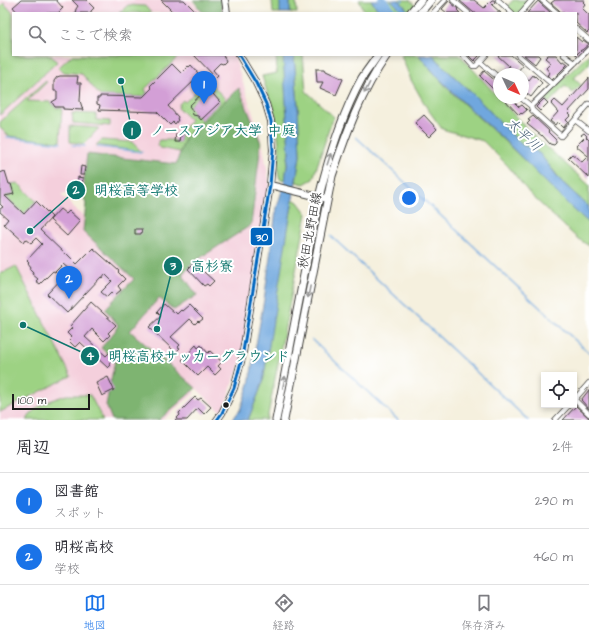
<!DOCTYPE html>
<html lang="ja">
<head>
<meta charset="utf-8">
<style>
  body { margin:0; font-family:"Architects Daughter","Klee One",sans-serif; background:#f7f7f7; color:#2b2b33 }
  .controls { position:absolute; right:12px; bottom:12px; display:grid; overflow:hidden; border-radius:0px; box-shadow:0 2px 6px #0003 }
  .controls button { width:36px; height:36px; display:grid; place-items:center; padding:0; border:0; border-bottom:1px solid #e1e1e2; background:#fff; color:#2b2b33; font:20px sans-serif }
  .compass { position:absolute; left:493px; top:68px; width:36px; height:36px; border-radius:50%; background:#fff; box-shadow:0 2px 6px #0003; rotate:134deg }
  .scale { position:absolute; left:12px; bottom:10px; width:78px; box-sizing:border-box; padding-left:4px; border:2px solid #1c1c1c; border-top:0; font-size:11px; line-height:14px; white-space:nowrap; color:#1c1c1c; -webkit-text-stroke:3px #fff; paint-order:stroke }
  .you { position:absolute; left:409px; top:198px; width:14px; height:14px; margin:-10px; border:3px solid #fff; border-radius:50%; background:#1a73e8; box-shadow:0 0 0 6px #1a73e833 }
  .badge { display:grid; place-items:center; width:26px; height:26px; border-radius:50%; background:#1a73e8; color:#fff; font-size:13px; font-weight:700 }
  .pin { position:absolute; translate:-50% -33px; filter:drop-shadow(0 1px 2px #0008) }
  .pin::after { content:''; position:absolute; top:21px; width:14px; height:12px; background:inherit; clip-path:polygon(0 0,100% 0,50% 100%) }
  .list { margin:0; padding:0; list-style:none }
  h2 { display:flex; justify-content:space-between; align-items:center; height:52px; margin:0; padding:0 16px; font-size:17px }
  h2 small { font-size:13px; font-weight:400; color:#7c7c81 }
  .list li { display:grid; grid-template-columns:26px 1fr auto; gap:12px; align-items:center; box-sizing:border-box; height:56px; padding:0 16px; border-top:1px solid #e1e1e2 }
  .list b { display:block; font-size:15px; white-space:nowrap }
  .list p { margin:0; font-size:13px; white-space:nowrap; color:#7c7c81 }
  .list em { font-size:13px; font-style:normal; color:#7c7c81 }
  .icon { flex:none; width:22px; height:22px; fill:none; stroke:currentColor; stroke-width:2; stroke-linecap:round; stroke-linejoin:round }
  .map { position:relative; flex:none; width:589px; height:420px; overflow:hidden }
  .search { position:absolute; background:#fff; box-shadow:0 2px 6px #0003; left:12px; right:12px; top:12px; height:44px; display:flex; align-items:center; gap:10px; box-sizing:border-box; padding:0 14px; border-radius:0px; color:#7c7c81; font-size:15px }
  .sheet { height:164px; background:#fff }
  nav { display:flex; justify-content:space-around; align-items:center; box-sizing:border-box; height:56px; border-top:1px solid #e1e1e2; background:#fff; font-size:11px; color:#7c7c81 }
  nav a { display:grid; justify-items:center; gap:2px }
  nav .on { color:#1a73e8 }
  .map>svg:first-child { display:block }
  .built { fill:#f4cfdc; fill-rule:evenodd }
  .green { fill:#9dd283; stroke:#5c7750; fill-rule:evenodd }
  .forest { fill:#7eb471; stroke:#4d6846 }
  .water { fill:#70a7de; stroke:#46627d }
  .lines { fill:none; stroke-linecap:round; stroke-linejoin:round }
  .stream { stroke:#70a7de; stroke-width:1.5 }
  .river { stroke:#70a7de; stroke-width:9 }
  .building { fill:#d39fd6 }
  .street-casing { stroke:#3d3c39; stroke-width:6 }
  .secondary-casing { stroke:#3d3c39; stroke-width:8 }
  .primary-casing { stroke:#3d3c39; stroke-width:9 }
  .street { stroke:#fff; stroke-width:4.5 }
  .secondary { stroke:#fff; stroke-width:6 }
  .primary { stroke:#fff; stroke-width:7 }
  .bus-1-casing { stroke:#fff; stroke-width:6 }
  .bus-1 { stroke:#0065bd; stroke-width:3 }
  .oneway { stroke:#999 }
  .bus-dot { fill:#1c1c1c; stroke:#fff; stroke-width:1.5 }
  .labels { text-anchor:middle; stroke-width:4; stroke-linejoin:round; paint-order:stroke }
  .street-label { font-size:13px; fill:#1c1c1c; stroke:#fff }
  .water-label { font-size:14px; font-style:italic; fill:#425b73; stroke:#fff }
  .leader { fill:none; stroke:#0f766e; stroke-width:1.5 }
  .callout-dot { fill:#0f766e; stroke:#fff; stroke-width:1.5 }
  .mark-label { font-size:12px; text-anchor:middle; font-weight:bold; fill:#fff }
  .callout-label { font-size:14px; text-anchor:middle; font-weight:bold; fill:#0f766e; stroke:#fff; stroke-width:4; stroke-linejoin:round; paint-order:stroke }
  .line-badge { stroke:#fff; stroke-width:1.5 }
  .badge-label { font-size:11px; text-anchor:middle; font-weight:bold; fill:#fff }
</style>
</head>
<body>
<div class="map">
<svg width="589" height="420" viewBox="0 0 589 420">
  <rect width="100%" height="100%" fill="#fff"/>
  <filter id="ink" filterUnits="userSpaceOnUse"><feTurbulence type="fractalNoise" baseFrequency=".025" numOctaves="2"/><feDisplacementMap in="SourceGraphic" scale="8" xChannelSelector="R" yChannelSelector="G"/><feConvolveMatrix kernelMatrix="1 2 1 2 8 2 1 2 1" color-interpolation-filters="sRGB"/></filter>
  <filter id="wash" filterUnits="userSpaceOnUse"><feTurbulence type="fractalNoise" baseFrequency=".012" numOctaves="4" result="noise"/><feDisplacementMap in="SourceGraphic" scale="16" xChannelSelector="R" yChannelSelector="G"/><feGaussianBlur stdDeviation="0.9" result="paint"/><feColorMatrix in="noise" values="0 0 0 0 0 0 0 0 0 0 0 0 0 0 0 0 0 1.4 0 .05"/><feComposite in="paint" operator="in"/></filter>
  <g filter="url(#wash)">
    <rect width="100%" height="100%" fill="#f5f0de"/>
    <!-- built -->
    <path class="built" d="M2,0H191L202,13H151L145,6L128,5L119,13H13V55H72L59,67L63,72L82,73L145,89L180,55H234L262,142L270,185L242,358L222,413L196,388L193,391L195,393L163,420H0V1ZM72,193L83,196L86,204L84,217L61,195Z"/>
    <!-- green -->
    <path class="green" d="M272,0H280L281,13H273Z
      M290,0H296L297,13H290Z
      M359,0H371L380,13H365Z
      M382,0H392L400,9L402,13H387L380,2Z
      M399,0H410L422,13H410Z
      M513,0H532L521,13H512L506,8Z
      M4,3L13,13V55H51L57,62L0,115V7Z
      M128,5L145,6L151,13H119Z
      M589,54V64L574,78L581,85L573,93L565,86L549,103L544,97Z
      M72,55H180L145,89L147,93L143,97L100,96L82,74L63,72L58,68Z
      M276,55H284L289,152L285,180L280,179C275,169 281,156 279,145C277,120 269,99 262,76L277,73Z
      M294,55H303L306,91L334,117L329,129L313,179L304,184L296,182L300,156L298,106Z
      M401,55H419L433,72L450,91L480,119L497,134L589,223V246L577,238L530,194L508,166L483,141L442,129L427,108L411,80Z
      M433,55H460L527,129L589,185V207L561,181L554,171L533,149L522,145L475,96L447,70Z
      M206,78L226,100L186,136L180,152L160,148L158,145L159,140H175V142H180L181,135L177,134L191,121L178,108L179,104L183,100L185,102L203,84L202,82ZM208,89L214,93L213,94L220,102L201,120L197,116L193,115L192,110L189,106Z
      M46,81L47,82L27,101L51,102L56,108H62L60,142L9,136L0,128V122Z
      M72,113L96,114V120L110,121V126L73,123Z
      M70,126L99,128L84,144L70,142Z
      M102,140L132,142L142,152L96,145Z
      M18,183L36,201L28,210L41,223L37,227L9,200L3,197L14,193L11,184Z
      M293,199L298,202L307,214L267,420H248L263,382L268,342Z
      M16,266L71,376L0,412V274Z
      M66,395H90L103,420H27C34,405 52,400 66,395Z"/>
    <!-- forest -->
    <path class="forest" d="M193,0H221L222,13H203Z
      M239,88L261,143L251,225L197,260L182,274L197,295L174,310L159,298L130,331L196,388L159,420H112L106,405L115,360L101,348L115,331L118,325L105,309L134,279L83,231L86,204L83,196V188L87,154L176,164L186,136Z"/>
    <!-- water -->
    <path class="water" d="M280,0H290V13H280Z
      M371,0H382L380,2L387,13H380Z
      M391,0H399L410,13H403L400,9Z
      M283,55H294L298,106L300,156L263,382L248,420H232L240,410L249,384L265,294L276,211L285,180L289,152Z
      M419,55H433L447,70L475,96L522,145L533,149L540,154L561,181L589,207V223C580,215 570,207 562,198C540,177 519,154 497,133C469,108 442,84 419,55Z"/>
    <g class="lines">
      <!-- stream -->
      <path class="stream" d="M401,2L403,0
        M7,137L61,143
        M356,137L589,353
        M73,145L85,146
        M98,147L142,152
        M331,236L528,420
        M312,340L398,420"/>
      <!-- river -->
      <path class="river" d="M382,0L393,13"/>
    </g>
    <g id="blocks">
      <!-- building -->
      <path class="building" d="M21,0H56L63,8L58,13H18L13,7Z
        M72,0H86L94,8L91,11V13H75L76,9L78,6Z
        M161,0H184L197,13H174Z
        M459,0H474L484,8L492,0H494L495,2L492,5L501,13H474Z
        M555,0H585L583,2L585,4L582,8L589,15V31L587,33L576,23V13H561L559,10L551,3Z
        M449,1L458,9L457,10L460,13H447L442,9Z
        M538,1L540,3L551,13H527Z
        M576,37L582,42L583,40L589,44L582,50H581L576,55Z
        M194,55H223L226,61L223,64L220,63L213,70L218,76L216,78Z
        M468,55H480L474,61Z
        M497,55H511L523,65L518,71L521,74H503L509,66Z
        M524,55H538L540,57L535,64Z
        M548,55H556L562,62L564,61L568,64L552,80L547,75L550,73L546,68L551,63L545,58Z
        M172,64L181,73L188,66L189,67L191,65L198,73L196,75L198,77L168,106L178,117L177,119L178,120L175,124L173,122L170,125L157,112L99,110L100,105L97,104V98H100V96L143,97L152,88L150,86Z
        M316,69H325L326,71L343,79L336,95L320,88L323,82H317Z
        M484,71L499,84V95L480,76Z
        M523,75L529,80L533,75L534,77L535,76L542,83L531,97L523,91Z
        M60,76H78L77,83H81L80,101L83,110L63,109V107H55L53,104L52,102L57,99V91H54V81L57,77Z
        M589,78V89L568,112L571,115L566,120L568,122L563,128L557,122L555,125L550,121L558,112L551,104L555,100L563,107Z
        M208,88L215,93L213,94L220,102L201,120L198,116L193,115L192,110L189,106Z
        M503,98H516L513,101L519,107L522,105L527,110L522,114L521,113L519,115Z
        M544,99L548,103L540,111L536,107Z
        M424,115L437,129L429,137L415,123Z
        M533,116L549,131L548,132L556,140V143L554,145L550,144L542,135V136L527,124L530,121L528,120Z
        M584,133L587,136L586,137L589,140V178L568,158L572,154L582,162L588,156L576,146L584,138L581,135Z
        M176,134L181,135L180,142H175Z
        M81,166L85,167L84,175H80Z
        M5,171L9,184H11L14,194L5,196L24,214L36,201L52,217L40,230L66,255L67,254L77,264L93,248L119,271L118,272L125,279L118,286L121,290L115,295L112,292L107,297L101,292L112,281L105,274L102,278L101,277L67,313L47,294L70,270L63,264L55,272L53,271L40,284L36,281L38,279L32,274L33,272L30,269L31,267L28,263L29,262L27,260L42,244L36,238L31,243L26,239L24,242L4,224L8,219L0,212V209L3,207L0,204V173Z
        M78,177L83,178L82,185L77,184Z
        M60,209L66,214L69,211L80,221L67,236L50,220Z
        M135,229H142L141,234H135Z
        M194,263L214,281L209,286L207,284L204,286L188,269Z
        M91,302L116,325L108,333L110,335L104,341L92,329L85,337L106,356L112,350L117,355L109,364L111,365L108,368L80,342L75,347L69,341L72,338L67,333L72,328L70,326Z
        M164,304L174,313L175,312L177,314L181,310L182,311L189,305L203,319L199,322L198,321L195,324L190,319L171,337L180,345L178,347L180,348L176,352L174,351L149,327L161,316L157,312Z
        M196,345L198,348L201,345L208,353L210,351L222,362L218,366L221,369L215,375L207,367L198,376L182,360Z
        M108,377L114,390L102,396L96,383Z
        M589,390V409L581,400Z
        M195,397L198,400L201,398L211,407L204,414L198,408L187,420H175L180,415L179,413Z
        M576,406L589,418L586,420H563Z"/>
    </g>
  </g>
  <g filter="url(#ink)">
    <use href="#blocks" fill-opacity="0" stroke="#3d3c39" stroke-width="1"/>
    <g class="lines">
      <defs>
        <path id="street" d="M453,0L468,13
          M498,0L512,13
          M542,0L557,13
          M433,13L445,0
          M521,13L532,0
          M576,29L589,40
          M589,49L531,106L532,110L561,136L575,120L589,131
          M463,55L473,66H476L486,55
          M518,55L553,85
          M564,55L575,63
          M480,62L499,78
          M521,98L531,106
          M575,120L589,104
          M574,399L589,414
          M574,400L589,383
          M555,420L569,405"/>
        <path id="secondary" d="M225,0L227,13
          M270,185L327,199
          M217,420L222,413L234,388L242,358L270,185L273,150L271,121L266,104L256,83L239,55"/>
        <path id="primary" d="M410,13L421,0
          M420,13L431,0
          M276,420L319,197C329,156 342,114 362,78C367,70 373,63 378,55
          M284,420L332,176C346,134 361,92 387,55"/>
      </defs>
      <!-- street casing -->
      <use href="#street" class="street-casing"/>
      <!-- secondary casing -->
      <use href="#secondary" class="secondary-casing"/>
      <!-- primary casing -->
      <use href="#primary" class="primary-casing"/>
      <!-- street -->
      <use href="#street" class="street"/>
      <!-- secondary -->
      <use href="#secondary" class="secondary"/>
      <!-- primary -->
      <use href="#primary" class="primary"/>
      <defs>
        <path id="bus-1" d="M217,420L222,413L234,388L242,358L270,185L273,150L271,121L266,104L256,83L239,55"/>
      </defs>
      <!-- bus-1 casing -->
      <use href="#bus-1" class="bus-1-casing"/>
      <!-- bus-1 -->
      <use href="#bus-1" class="bus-1"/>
    </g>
    <!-- one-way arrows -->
    <defs><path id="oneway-shaft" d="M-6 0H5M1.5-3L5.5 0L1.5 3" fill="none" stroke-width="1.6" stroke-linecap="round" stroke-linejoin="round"/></defs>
    <g class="oneway">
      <use href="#oneway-shaft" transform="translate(367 88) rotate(117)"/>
      <use href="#oneway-shaft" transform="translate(329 159) rotate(-72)"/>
      <use href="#oneway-shaft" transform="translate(309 292) rotate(101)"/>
      <use href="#oneway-shaft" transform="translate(284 382) rotate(-78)"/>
    </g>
  </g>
  <!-- markers -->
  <circle class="bus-dot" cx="226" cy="405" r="3.5"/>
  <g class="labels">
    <!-- street labels -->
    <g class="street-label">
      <text transform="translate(309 230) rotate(-79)" y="5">秋田北野田線</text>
    </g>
    <!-- water labels -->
    <g class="water-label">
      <text transform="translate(524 134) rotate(43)" y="5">太平川</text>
    </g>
  </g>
  <!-- callouts -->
  <path class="leader" d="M121 81L132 130M30 231L76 190M157 329L173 266M23 325L90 356"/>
  <g class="callout-dot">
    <circle cx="121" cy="81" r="4"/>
    <circle cx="30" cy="231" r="4"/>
    <circle cx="157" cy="329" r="4"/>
    <circle cx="23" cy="325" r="4"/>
    <circle cx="132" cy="130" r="10"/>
    <circle cx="76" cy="190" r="10"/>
    <circle cx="173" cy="266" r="10"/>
    <circle cx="90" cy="356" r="10"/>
  </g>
  <g class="mark-label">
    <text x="132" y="135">1</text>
    <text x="76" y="194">2</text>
    <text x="173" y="270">3</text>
    <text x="90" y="360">4</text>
  </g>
  <g class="callout-label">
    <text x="223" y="135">ノースアジア大学 中庭</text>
    <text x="136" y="195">明桜高等学校</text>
    <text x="212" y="271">高杉寮</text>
    <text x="199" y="361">明桜高校サッカーグラウンド</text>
  </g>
  <rect class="line-badge" x="250" y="227" width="23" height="19" rx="4" fill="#0065bd"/>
  <g class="badge-label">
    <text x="262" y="241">30</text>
  </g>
</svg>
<div class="controls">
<button><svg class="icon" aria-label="locate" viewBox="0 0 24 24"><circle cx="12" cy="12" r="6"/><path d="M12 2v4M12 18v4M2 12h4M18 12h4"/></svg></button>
</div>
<svg class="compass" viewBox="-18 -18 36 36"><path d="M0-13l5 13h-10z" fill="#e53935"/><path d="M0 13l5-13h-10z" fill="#7c7c81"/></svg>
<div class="scale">100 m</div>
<div class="you"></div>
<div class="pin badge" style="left:204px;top:104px">1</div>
<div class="pin badge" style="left:69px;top:299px">2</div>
<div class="search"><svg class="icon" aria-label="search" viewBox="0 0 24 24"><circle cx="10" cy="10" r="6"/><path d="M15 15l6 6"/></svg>ここで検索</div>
</div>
<section class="sheet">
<h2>周辺<small>2件</small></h2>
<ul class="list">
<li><span class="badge">1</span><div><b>図書館</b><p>スポット</p></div><em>290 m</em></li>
<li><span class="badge">2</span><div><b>明桜高校</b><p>学校</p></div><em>460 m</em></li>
</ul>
</section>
<nav>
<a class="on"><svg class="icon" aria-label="map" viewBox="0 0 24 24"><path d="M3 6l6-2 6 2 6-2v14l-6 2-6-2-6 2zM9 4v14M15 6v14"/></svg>地図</a>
<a><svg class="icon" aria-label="directions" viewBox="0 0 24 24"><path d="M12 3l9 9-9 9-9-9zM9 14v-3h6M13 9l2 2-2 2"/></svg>経路</a>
<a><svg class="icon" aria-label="saved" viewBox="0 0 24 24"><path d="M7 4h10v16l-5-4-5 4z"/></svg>保存済み</a>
</nav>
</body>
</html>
